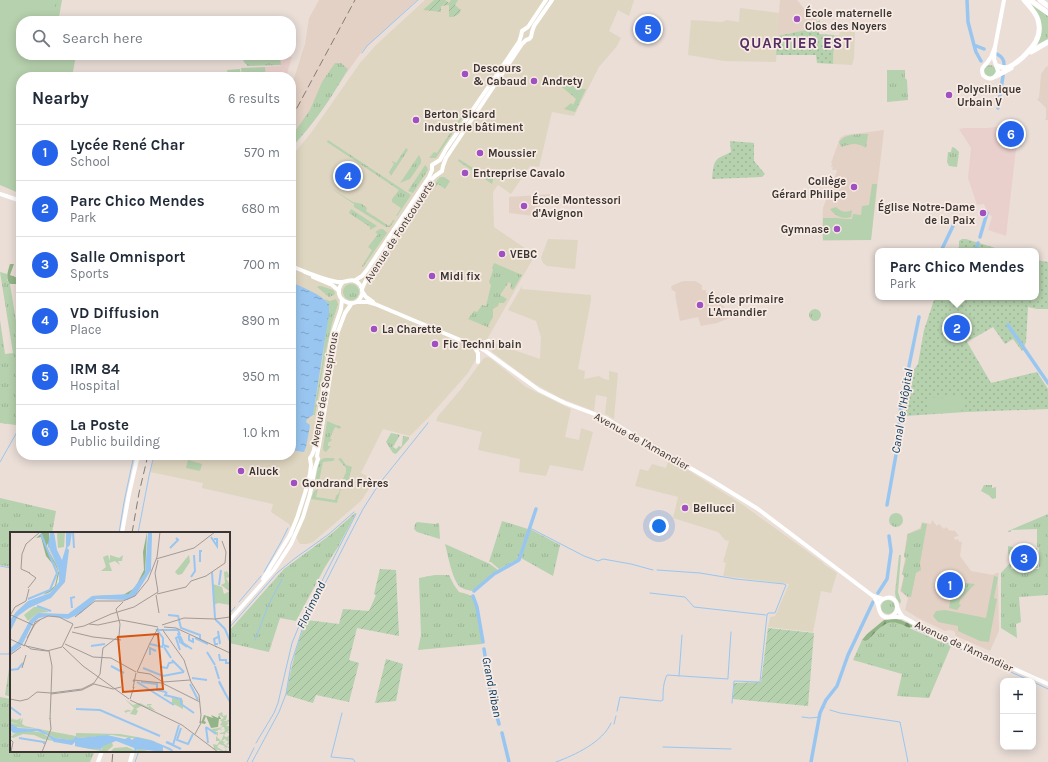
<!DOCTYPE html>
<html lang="en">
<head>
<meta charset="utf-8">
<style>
  body { margin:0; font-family:Karla,sans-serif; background:#f6f6f7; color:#1f2937 }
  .controls { position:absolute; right:12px; bottom:12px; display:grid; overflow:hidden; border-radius:8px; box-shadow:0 2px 10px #0003 }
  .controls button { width:36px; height:36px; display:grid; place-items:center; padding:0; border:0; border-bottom:1px solid #e0e1e3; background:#fff; color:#1f2937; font:20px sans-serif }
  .you { position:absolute; left:659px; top:526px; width:14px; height:14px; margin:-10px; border:3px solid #fff; border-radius:50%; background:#1a73e8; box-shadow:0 0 0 6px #1a73e833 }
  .badge { display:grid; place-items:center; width:26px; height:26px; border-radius:50%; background:#2563eb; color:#fff; font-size:13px; font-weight:700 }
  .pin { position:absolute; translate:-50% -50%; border:2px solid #fff; box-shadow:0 1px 4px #0006 }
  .popup { position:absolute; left:875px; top:248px; width:164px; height:52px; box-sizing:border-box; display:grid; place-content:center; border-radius:8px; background:#fff; filter:drop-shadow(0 1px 3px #0005); font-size:13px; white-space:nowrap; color:#747a83 }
  .popup b { font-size:15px; color:#1f2937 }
  .popup::after { content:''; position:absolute; left:50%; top:100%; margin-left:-8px; border:8px solid transparent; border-top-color:#fff }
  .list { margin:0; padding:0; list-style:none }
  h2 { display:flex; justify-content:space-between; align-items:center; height:52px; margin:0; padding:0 16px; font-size:17px }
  h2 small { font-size:13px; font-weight:400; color:#747a83 }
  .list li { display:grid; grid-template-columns:26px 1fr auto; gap:12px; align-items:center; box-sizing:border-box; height:56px; padding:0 16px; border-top:1px solid #e0e1e3 }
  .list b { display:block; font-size:15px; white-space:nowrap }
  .list p { margin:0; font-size:13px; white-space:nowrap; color:#747a83 }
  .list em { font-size:13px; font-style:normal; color:#747a83 }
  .icon { flex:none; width:22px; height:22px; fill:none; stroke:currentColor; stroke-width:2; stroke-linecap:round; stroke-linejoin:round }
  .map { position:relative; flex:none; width:1048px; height:762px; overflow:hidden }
  .search { position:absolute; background:#fff; box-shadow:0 2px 10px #0003; left:16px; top:16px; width:280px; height:44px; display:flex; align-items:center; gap:10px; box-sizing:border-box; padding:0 14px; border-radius:16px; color:#747a83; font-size:15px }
  .panel { position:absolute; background:#fff; box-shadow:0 2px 10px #0003; left:16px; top:72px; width:280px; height:388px; border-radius:16px }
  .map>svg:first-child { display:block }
  .commercial { fill:#ead0cc }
  .industrial { fill:#dfd6c1 }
  .built { fill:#e4d1c5 }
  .grass { fill:url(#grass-tufts) }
  .forest { fill:url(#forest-firs) }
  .park { fill:url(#park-dots) }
  .garden { fill:url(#garden-furrows) }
  .pitch { fill:#b6d1ae }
  .water { fill:url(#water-ripples) }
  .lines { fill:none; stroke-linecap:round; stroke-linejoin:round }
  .stream { stroke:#99c6f0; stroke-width:1 }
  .canal { stroke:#99c6f0; stroke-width:3.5 }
  .secondary { stroke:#fff; stroke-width:4 }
  .highway { stroke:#fff; stroke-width:5 }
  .rail { stroke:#847c77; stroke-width:1; stroke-dasharray:8 4; stroke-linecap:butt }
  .poi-dot { fill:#a050c1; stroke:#f8ebe4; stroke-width:1.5 }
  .labels { text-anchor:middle; stroke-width:3.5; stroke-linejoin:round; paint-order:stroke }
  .poi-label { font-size:11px; font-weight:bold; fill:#3a3532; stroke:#f8ebe4; text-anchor:start }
  .street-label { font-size:11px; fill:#3a3532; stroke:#f8ebe4 }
  .water-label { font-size:12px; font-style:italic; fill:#093c63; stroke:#f8ebe4 }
  .district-label { font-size:15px; font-weight:bold; letter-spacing:1px; fill:#532d64; stroke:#f8ebe4 }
  .inset-river { fill:none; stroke:#99c6f0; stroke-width:2 }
  .inset-road { fill:none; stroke:#a49a95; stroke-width:1 }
  .view { fill:#d75510; fill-opacity:0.15; stroke:#d75510; stroke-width:2 }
  .inset-edge { fill:none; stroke:#3a3532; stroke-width:2 }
</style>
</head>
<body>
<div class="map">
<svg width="1048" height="762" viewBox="0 0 1048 762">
  <defs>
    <pattern id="grass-tufts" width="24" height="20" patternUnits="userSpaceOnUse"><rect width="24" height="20" fill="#b6d1ae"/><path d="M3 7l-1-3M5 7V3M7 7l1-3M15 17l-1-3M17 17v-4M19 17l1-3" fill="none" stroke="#9db496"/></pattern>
    <pattern id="forest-firs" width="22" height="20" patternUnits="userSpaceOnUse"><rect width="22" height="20" fill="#92b587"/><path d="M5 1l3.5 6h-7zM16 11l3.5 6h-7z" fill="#78946f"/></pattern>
    <pattern id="park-dots" width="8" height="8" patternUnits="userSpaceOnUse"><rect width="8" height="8" fill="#b6d1ae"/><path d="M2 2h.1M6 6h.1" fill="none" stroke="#9db496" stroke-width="1.8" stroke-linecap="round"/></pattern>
    <pattern id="garden-furrows" width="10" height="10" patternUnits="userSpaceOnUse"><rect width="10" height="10" fill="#b6d1ae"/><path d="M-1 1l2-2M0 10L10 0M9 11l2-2" fill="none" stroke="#9db496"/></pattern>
    <pattern id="water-ripples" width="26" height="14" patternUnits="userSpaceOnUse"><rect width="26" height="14" fill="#99c6f0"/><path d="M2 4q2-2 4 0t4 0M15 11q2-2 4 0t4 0" fill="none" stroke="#7ea2c3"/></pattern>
  </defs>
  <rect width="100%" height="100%" fill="#eaded7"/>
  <!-- commercial -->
  <path class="commercial" d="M280,55H291L290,57H292L286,77H266L265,67L281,66Z
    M1004,126L1015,127L1018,132L1006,236L988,230L992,217L988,213L984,204L977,205L968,178L971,148L959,129L965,128H987Z"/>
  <!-- industrial -->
  <path class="industrial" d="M425,0H634L629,16L618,10L609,31L621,38L617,46L599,67L574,116L552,112L539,167L530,166L511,194L498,185L493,192L494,227L535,255L468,373L428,418L410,436L383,429L361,473L375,480L361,501L313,542L307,544H300L289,524L271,512L273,504L202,488L203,483L150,472L154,455H291V157L311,133L360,63L376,45Z
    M740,8L779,13L776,62L724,61L688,55L691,20L722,22L727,20L739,22Z
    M840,32H855L854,58L852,65L833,64L834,35H839Z
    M548,239L578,240L575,269L547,266L543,263L541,258Z
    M522,286V289L591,295V300L578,369L585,371L584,379L599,376L604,379L609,380V371L618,373L614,419L605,414L607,397L596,395L594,411L560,398L535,384L492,352L491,342L540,359L541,337L536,321L508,310Z
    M486,357L490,358L526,387L571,409L565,437L579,440L581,428L593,432L583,471L550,465L546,476L519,472L520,459L478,450L482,432L436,421L438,416L461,389L483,359Z
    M669,458L743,505L822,562L825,565L837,573L831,593L821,591L813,632L768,627L770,617L775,616L789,584L723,576L726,563L723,562L729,541L725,540L718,532L673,518L678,497L635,486L640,469L648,471L652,464L666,468Z"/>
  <!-- built -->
  <path class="built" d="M319,0H417L363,50L331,95L291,146V88L305,44L309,18Z
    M780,0H797L811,17L813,15L817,20V28L777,36Z
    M1048,66V120H1045L1046,118V108L1037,99L1039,98L1041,74L1046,67Z
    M884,130L871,240L823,241L822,233L823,208L837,171V170H832L833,167H831L832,163H831L840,138L845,135Z
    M552,194L551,200L543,199L540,203L539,210H535L534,216L509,213V197Z
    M683,281H695L702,285V290H706V293H713L732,317L717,323L701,326L698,317L680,321L675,295L676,293L674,291L672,290L671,287L673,285Z
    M932,520L937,526L939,524L944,529L946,527L950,531L951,530L953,531L954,530L959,536L954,537L955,540L959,539L958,541L962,542L960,556L971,571L993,575L996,573H999L998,578L999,631L990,651L956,636L954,631L949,630L945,631L918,618L905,610L908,598L900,591L904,576L902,574L905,559L904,557L907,534L920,528L922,522L931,524Z"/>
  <!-- grass -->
  <path class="grass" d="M53,0H62L59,17H56L55,21L51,20Z
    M1032,5L1048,16V39L1038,44L1037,43L1040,33Z
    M241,55H280L281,65L248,66L244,62Z
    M335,63H341L348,69C332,97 314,124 291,148V137L310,110L322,82Z
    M984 71a6 6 0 1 1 12 0a6 6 0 1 1-12 0Z
    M265,67L266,76L268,77H242L241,68Z
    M887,70H905V78L907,80L908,100L887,102Z
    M551,78L557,79L567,83L570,79L581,80V83L579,84L578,81H575L574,88L586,89L575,112L564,109L571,103L573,105L576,99C568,91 559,86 551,78Z
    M466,109L468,110L436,158H429L434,152L437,153Z
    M862,134H868L866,148C856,142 852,144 841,147L839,142C845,134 853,135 862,134Z
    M328,140L411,195L397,216H396L401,208L392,202V199L399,190L327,142Z
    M952,147L955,148L959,152L957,167L949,166L947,162L948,152H951Z
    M406,148L408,150L391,176L389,172L394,164L392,162V161L396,163Z
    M419,155L421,159V163L410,179L400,183Z
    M459,159L487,177H493V181L492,184L458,161Z
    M425,165L427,167L428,170L413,193L408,191Z
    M440,177H444L450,181L445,189L438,184L434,188L433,186Z
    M326,185L353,202L362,204L367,208L366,211L389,226L393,220H395L390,227H386L354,207V204Z
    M836,207C841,212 846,213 852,210L851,217C843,220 835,216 830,209Z
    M351,209L377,226L370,230V227L349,213Z
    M380,229H383L387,233L363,267L362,266L372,250L368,247L378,234L375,232Z
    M494,263L522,275L513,290L510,288L511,284L509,282L500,295L507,299L504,303H499L498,306L493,309V317L488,326L490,328L468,319L474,311L477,312L482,305L486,306L491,285L489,282L493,270L492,268Z
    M0,272L7,274V280L10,284L21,352V416L16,425L0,423V320L5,354L13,353Z
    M343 292a8 8 0 1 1 16 0a8 8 0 1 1-16 0Z
    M321,286L333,290L335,293L334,295L329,297L317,287Z
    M324,299L330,301L336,299L338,304L332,323L326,350L315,415H313L322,364L329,304Z
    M809 315a6 6 0 1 1 12 0a6 6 0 1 1-12 0Z
    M327,421L341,427L340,429L335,427L330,438L332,440L328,443V446H331L326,452L324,451L323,448Z
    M391,433L400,435L393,447L396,449L399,446L401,447L402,445L403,436L409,437V439L396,454L393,453L386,442Z
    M324,458H333L335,459L333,461L323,462L318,486L315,482L319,461Z
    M341,458L346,465L352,467L348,482H343L337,503L311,499L314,491L318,489L316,497L335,500L336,496L339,493L342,481L346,472V468L338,459Z
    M984,485H992V488L996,487V498L993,499L990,497V496L981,491Z
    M0,498L56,511L52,533H11V567L0,565Z
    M355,513H356L338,547L325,567L296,621L280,618L269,652L229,643V631L284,569L330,535Z
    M889 520a7 7 0 1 1 14 0a7 7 0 1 1-14 0Z
    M1048,514V595L1019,597L1021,622L1016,624L1017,638L1001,628V573L1011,562V569H1039V548L1037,547V529L1011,530V532H1008V531Z
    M502,521L528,529L518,559L499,569L491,562H489Z
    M417,522L435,524L439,523L440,539L417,532L414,529L415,524Z
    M922,523L927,524L920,563L921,570L916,573L911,597H908L901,591L904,576L902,574L906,559L904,556L908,534L921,529Z
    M530,529L560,545L553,576L521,558Z
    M445,544L490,564L498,570L472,591C468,590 463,589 460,587C452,579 448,555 445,544Z
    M899,555H901L898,592L901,601L900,604L896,598L895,593Z
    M435,575H449L454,585L459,592C463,593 470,594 473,598C478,604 481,634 482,644L418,650L421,635L419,578Z
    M953,582L955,583V585L961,587L962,585L966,583L975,584L960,600L959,604L961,605L957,610L949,608Z
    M881 607a7 7 0 1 1 14 0a7 7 0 1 1-14 0Z
    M893,622L899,623L909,628L951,646L929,698L897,696L902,674L853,660L862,640L865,641L868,640L884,624Z
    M11,655V697L5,695Z
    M0,697L11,699V751H95L90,762H0Z"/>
  <!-- forest -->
  <path class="forest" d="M10,264H14L10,275L15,277L21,279V284H10C5,278 8,271 10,264Z
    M896,619L901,620L912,625V627L909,628C887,616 883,625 868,640L865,641L862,640L867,634L884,620Z"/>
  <!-- park -->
  <path class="park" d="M820,20L819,34L834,35L833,64L817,63L816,55H776L777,36L816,28V22Z
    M730,141L754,143V161L765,174L762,177L712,179C714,159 714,160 731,152Z
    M962,239H966L1005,251H955L959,247V241Z
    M1036,260L1048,262V309H1037L1028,307L1026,342L1022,351L1013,339L1005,344L993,327L967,342L991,383L1037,372L1048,389V409L966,412L905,416L913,371L918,364L924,330L935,297H1036Z"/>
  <!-- garden -->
  <path class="garden" d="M434,0H445L449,3L451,0H458L455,5L461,10C459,16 454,17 449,17V5L441,6V12L423,10Z
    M380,569L396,570L399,636L357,628L349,660L359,663L349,702L316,695L313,703L286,695C291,669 296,644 307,620L339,624L343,609L369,611L376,595L374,594Z
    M768,628L814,633L808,706L733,699L734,683L761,682Z
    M386,659L403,664L396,701L375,703Z"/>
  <!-- pitch -->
  <path class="pitch" d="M0,0H56L53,21H21V55H76L72,77H21V194L0,185Z
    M782,39L801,40V51L781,49Z
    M240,69L241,77H228L227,70Z
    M872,184H877L871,240H823V218H837L846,219H852L853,214L861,215L862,206L869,205Z
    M963,396L964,410L928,414L927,398Z
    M188,460L202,464L200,471L186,468Z
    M1008,546L1013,547V549L1037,548L1038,568L1013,569V559L1011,558L1010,560L1008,553Z
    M994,576L998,577L994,598L997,599L989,642L980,641L958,631V626L938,622L933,616L936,611L945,610L986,618Z"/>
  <!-- water -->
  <path class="water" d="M291,282C304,288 319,293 329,304V314L313,415L307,419L306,422L307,423L309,424L310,426L306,447L304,452L291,450Z"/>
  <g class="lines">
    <!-- stream -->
    <path class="stream" d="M362,53L367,46L418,0
      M0,462L21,425
      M530,528L584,556L598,561L603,559L631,564L653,570
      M119,533L124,502L134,455
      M138,533L149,476L154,455
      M0,566L11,568
      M657,570L700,573L736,579L784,584L786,585L775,613H768L767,615L760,682L734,681L732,703
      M264,572L281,542L288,528
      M650,593L685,597L694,607L766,615
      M239,602L261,576
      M229,614L235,607
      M229,628L277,573L294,559L329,534L354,512
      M913,628L1009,671L1013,673L1031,681
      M255,640L268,606L282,579
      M0,654H9L11,645
      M679,676L682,635
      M1033,682L1048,689
      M823,706L825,707
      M830,710L840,713L900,722L908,762
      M617,711L620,697L661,701L663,700C663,692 663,683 667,675L728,679V677L731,632
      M342,713L331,757L353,759L355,762
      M802,717L810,718L820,717
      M614,724L616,716
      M256,743L274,713L278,703L292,643L299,626L356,514
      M663,747L731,749
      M135,762L139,751
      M247,762L254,748
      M252,762L279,712L286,694L291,664L303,627L347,540L363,509L379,484L428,423
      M556,762C575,755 603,742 611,723"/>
    <!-- canal -->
    <path class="canal" d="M967,0L968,22L974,45L984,49
      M974,45L976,52L981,61
      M997,54C1002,57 1004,59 1004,65
      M998,108L1003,76
      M980,237L987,213
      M941,251L953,226
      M975,251L978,243
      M1008,325L1048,383
      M887,505L897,449L901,405L919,317
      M474,591L494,574L519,560L536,509
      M878,593L887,579L891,551L889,536
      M473,596L477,607L483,642
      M484,649L490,691L499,724
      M502,733L509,762
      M811,762L820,713L826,700L837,686L848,655L873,602"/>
    <!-- secondary -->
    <path class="secondary" d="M995,47C993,51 992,57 989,60C985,67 980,66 983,75C989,81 996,79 998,71L994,59L995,47L1004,0
      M0,194L21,201
      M291,266L306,272
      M305,272C315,275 327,281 338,282C346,283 354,276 360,285C362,288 363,291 362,294C357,313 328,299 343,282
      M313,277L332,285L339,291
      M354,281L362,276L367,270L429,177L432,170V165L440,160L446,149L519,42L521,36L522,31L528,27L546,0
      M362,289L365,282L432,179L435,176L442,171L443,166L446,158L522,44L526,40L529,39L531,37L532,32L534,26L552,0
      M362,291L366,297L373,302
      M357,302H368L375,304L484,350L539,390L565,403L605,418L640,439L711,480L758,509L873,596L883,599
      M478,362V353L473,345L483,343L489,341
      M122,533L129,494L138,455
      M263,579L290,535L297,518L305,493L310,474L311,465L310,458L312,455L314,450L330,346L332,335L341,309L342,299
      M874,596C875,599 877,602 878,605C879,611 881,619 890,617C895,615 897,612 897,607
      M878,605C881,598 891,594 896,602C897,604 897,607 898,609C899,612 901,615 903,617
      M890,617H903L925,629L1048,684
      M229,621L274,570L291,544L303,517L310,494L315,468L318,459L317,456L319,445L337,334L345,313L352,303
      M98,762L102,751
      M130,762L133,751"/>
    <!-- highway -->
    <path class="highway" d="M1030,0L1048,13
      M1040,0L1048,6
      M1031,52L1048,42
      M997,66C1001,67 1005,69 1009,67C1014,65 1018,61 1022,58C1033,47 1043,37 1038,20C1036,12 1029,6 1024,0
      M996,76L1011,68"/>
    <!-- rail -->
    <path class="rail" d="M291,119L355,0
      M132,533L139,493L148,455
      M112,762L113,751"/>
  </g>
  <!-- markers -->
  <g class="poi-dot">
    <circle cx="797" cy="19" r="4"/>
    <circle cx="465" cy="74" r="4"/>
    <circle cx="534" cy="81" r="4"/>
    <circle cx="949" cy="95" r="4"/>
    <circle cx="416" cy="120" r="4"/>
    <circle cx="480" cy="153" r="4"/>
    <circle cx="465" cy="173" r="4"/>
    <circle cx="854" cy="187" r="4"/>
    <circle cx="524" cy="206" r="4"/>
    <circle cx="983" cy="213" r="4"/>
    <circle cx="837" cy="229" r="4"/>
    <circle cx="502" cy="254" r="4"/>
    <circle cx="432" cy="276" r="4"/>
    <circle cx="700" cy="305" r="4"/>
    <circle cx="374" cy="329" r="4"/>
    <circle cx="435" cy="344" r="4"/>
    <circle cx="241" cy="471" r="4"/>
    <circle cx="294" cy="483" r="4"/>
    <circle cx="685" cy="508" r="4"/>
  </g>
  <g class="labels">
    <!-- poi labels -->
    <g class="poi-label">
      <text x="805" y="17">École maternelle<tspan x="805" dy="13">Clos des Noyers</tspan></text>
      <text x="473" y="72">Descours<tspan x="473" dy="13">&amp; Cabaud</tspan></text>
      <text x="542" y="85">Andrety</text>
      <text x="957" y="93">Polyclinique<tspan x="957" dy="13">Urbain V</tspan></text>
      <text x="424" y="118">Berton Sicard<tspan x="424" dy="13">industrie bâtiment</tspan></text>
      <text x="488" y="157">Moussier</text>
      <text x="473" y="177">Entreprise Cavalo</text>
      <text x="846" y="185" text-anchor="end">Collège<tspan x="846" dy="13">Gérard Philipe</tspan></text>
      <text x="532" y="204">École Montessori<tspan x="532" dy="13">d'Avignon</tspan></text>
      <text x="975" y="211" text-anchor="end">Église Notre-Dame<tspan x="975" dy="13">de la Paix</tspan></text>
      <text x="829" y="233" text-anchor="end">Gymnase</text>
      <text x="510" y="258">VEBC</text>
      <text x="440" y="280">Midi fix</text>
      <text x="708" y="303">École primaire<tspan x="708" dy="13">L'Amandier</tspan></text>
      <text x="382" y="333">La Charette</text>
      <text x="443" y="348">Fic Techni bain</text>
      <text x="249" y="475">Aluck</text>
      <text x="302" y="487">Gondrand Frères</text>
      <text x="693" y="512">Bellucci</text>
    </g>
    <!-- street labels -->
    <g class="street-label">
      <text transform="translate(399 231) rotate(-57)" y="4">Avenue de Fontcouverte</text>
      <text transform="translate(324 389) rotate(-80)" y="4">Avenue des Souspirous</text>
      <text transform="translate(642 441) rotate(29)" y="4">Avenue de l'Amandier</text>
      <text transform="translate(964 646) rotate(25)" y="4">Avenue de l'Amandier</text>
    </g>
    <!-- water labels -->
    <g class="water-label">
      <text transform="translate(902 411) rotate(-81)" y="4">Canal de l'Hôpital</text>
      <text transform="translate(311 605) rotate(-64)" y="4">Florimond</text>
      <text transform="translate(492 687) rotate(79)" y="4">Grand Riban</text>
    </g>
    <!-- district labels -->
    <g class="district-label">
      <text x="796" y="48">QUARTIER EST</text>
    </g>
  </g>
  <!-- overview -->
  <g transform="translate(10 532)">
    <rect width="220" height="220" fill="#eaded7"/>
    <path d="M47,0H55L54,15L48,16ZM98,23L100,29V23L109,26L113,23L112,29H108L110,33L105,29L99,31L102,39H91L96,35L93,25ZM203,52L212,55L214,62L220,59V73L208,71L204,73ZM115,167L123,173L130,171L138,175L140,173L137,174V172H142L140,174L146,179L131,174L126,177L128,179L126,183L120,182L122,179L116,180L117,182L114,179L118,178L116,177L122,179L124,176ZM212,180L213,184L217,183L216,188H213L216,189L220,187V193L219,190H216L219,191L216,194H220V199H217L220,201V202L216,200L214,204L219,206L217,205L220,202V212L217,213L216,212L219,210L215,208L216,206L212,209L216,210L213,211L220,216V217L217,215L215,218L216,215L213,216L215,214L209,212L207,215L214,219L217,217L216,220L204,217L203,212L207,213L210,209H206V204L211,209L214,202H209L212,200L210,197L205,200H208V204L201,197L210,196L214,198L211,197L212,201L215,199L214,195L208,196L213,194L210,193L212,190L210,188L214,186L208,182ZM0,182L1,186L7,188L11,186L10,190L13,186L12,192L15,194L39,199L66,204V201L110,202L127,205L141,208L146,210L102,203L68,206L67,204L61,210L60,208L45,206L30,197L5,195L0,191L9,192L0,190V187L6,188L0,186ZM17,198L33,201L43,209L63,213L33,207L24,203L13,202L3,206L0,204H3L0,200L3,203L8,199H19ZM102,210L103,214L96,220L91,219L64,214L90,216L87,218H89L92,217L91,213ZM117,215L126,219L128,216L141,220L101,219L104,216Z" fill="#b6d1ae"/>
    <path d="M33,0L39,1V16L44,28L40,19L37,11V16L46,32L49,41L46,54L40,60L33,63L45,54L48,40L45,32L34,13L32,2L34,12L44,31L46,36L36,24L31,5L26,6ZM137,0L135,41L128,53L119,62L116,64L101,65L83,64L113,63L125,56L134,38L133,20ZM194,183L203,186L201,183L208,186L209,183L211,187H209L208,195L201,196L196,184L194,189L196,190L195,192L191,191Z" fill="#92b587"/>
    <path d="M24,75H28L39,80L28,81L18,89L14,83Z" fill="#b6d1ae"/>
    <path d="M179,23L180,30L172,42L168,43L165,40ZM217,39L220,45L216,46L220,53L219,59L211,53L215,51L214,40ZM162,165L173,168V177L162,171Z" fill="#b6d1ae"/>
    <path d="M40,0H44L47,18L52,28L56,15V0H62L60,13L57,16L59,18L55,50L41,66L19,76L8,84L0,100V88L6,80L18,69L40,61L49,50V39L38,13ZM138,0H142V3L141,38L125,64L117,68L86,67L71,81L58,87L39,84L29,86L23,91L12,113L0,122V116L8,110L20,88L28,81L58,82L82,64L119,62L135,41ZM0,191L8,196L30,197L45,206L62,208L67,204L68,206L97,203L115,207L119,205L122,208L126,205L143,209L160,216L163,218V220L153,215V220L128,217L126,218V220H125L124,216L106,209L93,214L90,218L86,217L90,216L81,217L65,214V210L62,213L44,210L37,203L27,199L3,201L0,197Z" fill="#99c6f0"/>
    <path class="inset-river" d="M63,0L64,16M201,5L207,14V7H204M160,16L168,8L166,6M190,30V19H192M202,40L205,86M181,45L185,39L184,23M209,53L211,38M18,67L40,58L47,41L31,2M27,74L41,79M62,76L61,66L65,65M158,83L168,84L169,87M205,87L215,97M169,88L171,96L190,103V109M215,97L220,109M152,98H147L153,106V113L159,115M153,98H168L170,103M208,99L210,112M168,101L170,110L177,115M179,103V108L183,110V106M170,104L166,106L170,118M170,104L173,111L182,117M185,106L198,112M140,112L153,115M208,112H205L204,107L208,105M81,114L95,112M154,115L161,126M197,120L205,133M209,122L210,128H216V131H220M140,123V116L146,119M162,128L174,140M101,134L114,141M205,134L209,147M151,135L157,136L159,131L164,130M133,136L153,144L174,140M0,138L8,137L13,131M182,146L197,148M209,149L216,163M127,150L164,173M131,150L147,152V158L156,160M209,150L220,170M180,152L188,168M157,160L155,163L171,167V172L184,181M0,175L11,183M66,177L90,178L150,204M196,195L198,211M196,195L206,202M171,196L167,208L178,212L183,202M9,206L34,210V212M156,210L171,217M157,210L163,213L169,193"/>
    <path class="inset-road" d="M212,9L216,20L215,31M148,17L150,0M146,27L184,16L205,0M148,28L145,41L148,60M20,41L11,37L12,22L16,12L30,0M18,56L26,46L19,41M147,62L176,55L181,49L196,44L215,31M146,63L149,81M1,82L5,75L16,69L19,57M1,83L23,93M65,85L85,69H113L125,64L138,48L147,25L148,17M205,87L220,85M79,92L88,93L111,88L148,95M152,93L174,86L206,87M154,95L166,96L207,115M64,96L74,94L101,82L124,75L148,60M152,97L174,128L181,150L189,163L191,183L190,191L191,189M62,100L83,105M83,105L111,108M17,106L25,92L31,87M0,107L15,114M140,111L148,96M55,112L83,125L101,126L126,140M15,113L21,117L37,119L52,115M14,114L25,90L38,84L49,85L63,92L52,115M16,114L39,119L42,134L41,162L72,158L84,152L103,157L111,155M205,114L220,121M53,115L73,134L119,167M0,123L11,115M12,136L16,123M127,140L140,142L153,150L180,148M127,140L140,111M90,142L93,116L109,104L110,92L106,77L113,70M124,150L123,148L152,151L190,170M123,156L126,141M0,167L10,169L18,167L27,160L41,161L72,157L84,151L90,142M120,167L124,155M120,168L172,193L208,220M40,187L41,162M185,202L191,191M0,207L3,210L1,220M32,220L41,197L40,186"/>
    <path class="view" d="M148,102L153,157L113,160L108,105Z"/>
    <rect width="220" height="220" class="inset-edge"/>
  </g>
</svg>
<div class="controls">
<button>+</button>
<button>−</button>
</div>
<div class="you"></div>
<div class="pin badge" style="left:950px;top:585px">1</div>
<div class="pin badge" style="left:957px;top:328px">2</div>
<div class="popup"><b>Parc Chico Mendes</b>Park</div>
<div class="pin badge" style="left:1024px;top:558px">3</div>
<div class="pin badge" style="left:348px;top:176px">4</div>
<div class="pin badge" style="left:648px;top:29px">5</div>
<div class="pin badge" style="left:1011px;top:134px">6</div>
<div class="search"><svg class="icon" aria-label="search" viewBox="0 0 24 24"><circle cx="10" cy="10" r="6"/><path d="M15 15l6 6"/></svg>Search here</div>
<section class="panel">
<h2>Nearby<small>6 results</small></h2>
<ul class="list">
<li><span class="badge">1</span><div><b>Lycée René Char</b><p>School</p></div><em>570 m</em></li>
<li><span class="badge">2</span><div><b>Parc Chico Mendes</b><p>Park</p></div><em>680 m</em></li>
<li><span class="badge">3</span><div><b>Salle Omnisport</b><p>Sports</p></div><em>700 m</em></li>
<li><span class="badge">4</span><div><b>VD Diffusion</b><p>Place</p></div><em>890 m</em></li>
<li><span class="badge">5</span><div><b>IRM 84</b><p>Hospital</p></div><em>950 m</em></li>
<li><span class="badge">6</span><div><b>La Poste</b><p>Public building</p></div><em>1.0 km</em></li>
</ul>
</section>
</div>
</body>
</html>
